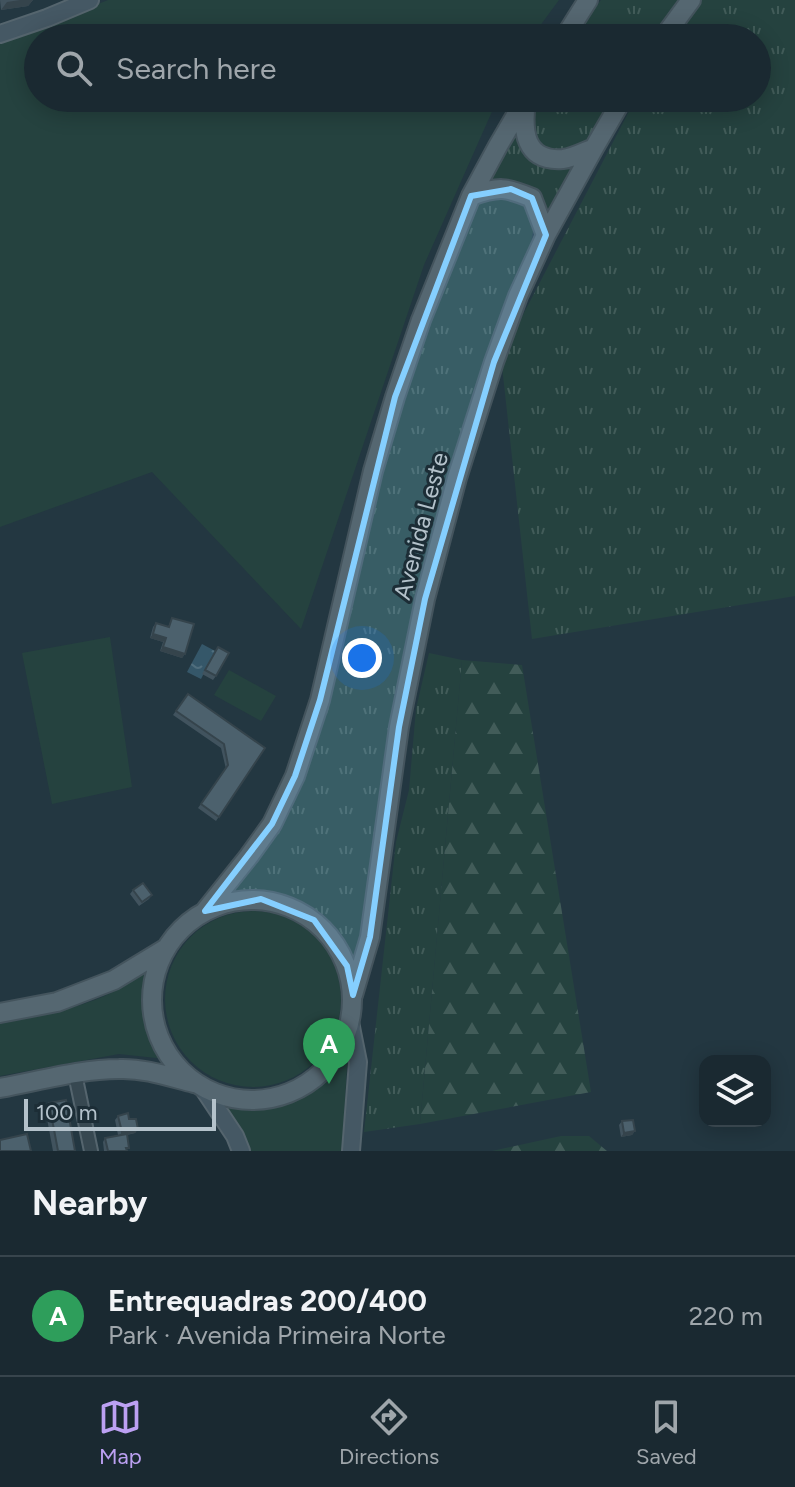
<!DOCTYPE html>
<html lang="en">
<head>
<meta charset="utf-8">
<style>
  body { margin:0; font-family:Figtree,sans-serif; background:#27353d; color:#f1f3f6 }
  .controls { position:absolute; right:24px; bottom:24px; display:grid; overflow:hidden; border-radius:16px; box-shadow:0 4px 20px #0003 }
  .controls button { width:72px; height:72px; display:grid; place-items:center; padding:0; border:0; border-bottom:2px solid #38454d; background:#1a2931; color:#f1f3f6; font:40px sans-serif }
  .scale { position:absolute; left:24px; bottom:20px; width:192px; box-sizing:border-box; padding-left:8px; border:4px solid #b4c2cb; border-top:0; font-size:22px; line-height:28px; white-space:nowrap; color:#b4c2cb; -webkit-text-stroke:6px #1c2d36; paint-order:stroke }
  .you { position:absolute; left:362px; top:658px; width:28px; height:28px; margin:-20px; border:6px solid #fff; border-radius:50%; background:#1a73e8; box-shadow:0 0 0 12px #1a73e833 }
  .badge { display:grid; place-items:center; width:52px; height:52px; border-radius:50%; background:#bca0f2; color:#fff; font-size:26px; font-weight:700 }
  .pin { position:absolute; translate:-50% -66px; filter:drop-shadow(0 2px 4px #0008) }
  .pin::after { content:''; position:absolute; top:42px; width:28px; height:24px; background:inherit; clip-path:polygon(0 0,100% 0,50% 100%) }
  .list { margin:0; padding:0; list-style:none }
  h2 { display:flex; justify-content:space-between; align-items:center; height:104px; margin:0; padding:0 32px; font-size:34px }
  h2 small { font-size:26px; font-weight:400; color:#9fa6ab }
  .list li { display:grid; grid-template-columns:52px 1fr auto; gap:24px; align-items:center; box-sizing:border-box; height:120px; padding:0 32px; border-top:2px solid #38454d }
  .list b { display:block; font-size:30px; white-space:nowrap }
  .list p { margin:0; font-size:26px; white-space:nowrap; color:#9fa6ab }
  .list em { font-size:26px; font-style:normal; color:#9fa6ab }
  .icon { flex:none; width:44px; height:44px; fill:none; stroke:currentColor; stroke-width:2; stroke-linecap:round; stroke-linejoin:round }
  .map { position:relative; flex:none; width:795px; height:1151px; overflow:hidden }
  .search { position:absolute; background:#1a2931; box-shadow:0 4px 20px #0003; left:24px; right:24px; top:24px; height:88px; display:flex; align-items:center; gap:20px; box-sizing:border-box; padding:0 28px; border-radius:44px; color:#9fa6ab; font-size:30px }
  .sheet { height:224px; background:#1a2931 }
  nav { display:flex; justify-content:space-around; align-items:center; box-sizing:border-box; height:112px; border-top:2px solid #38454d; background:#1a2931; font-size:22px; color:#9fa6ab }
  nav a { display:grid; justify-items:center; gap:4px }
  nav .on { color:#bca0f2 }
  .map>svg:first-child { display:block }
  .grass { fill:url(#grass-tufts) }
  .forest { fill:url(#forest-firs) }
  .green { fill:#25423f }
  .water { fill:url(#water-ripples) }
  .lines { fill:none; stroke-linecap:round; stroke-linejoin:round }
  .street-casing { stroke:#55656e; stroke-width:16 }
  .secondary-casing { stroke:#55656e; stroke-width:20 }
  .primary-casing { stroke:#44545d; stroke-width:22 }
  .street { stroke:#374851; stroke-width:12 }
  .secondary { stroke:#455864; stroke-width:16 }
  .primary { stroke:#556771; stroke-width:18 }
  .wall { fill:#41535e }
  .shaded-wall { fill:#35444c }
  .building { fill:#4c616d; stroke:#35444c; stroke-width:2 }
  .marked { fill:#85cfff; fill-opacity:0.2; stroke:#85cfff; stroke-width:6; stroke-linejoin:round }
  .labels { text-anchor:middle; stroke-width:6; stroke-linejoin:round; paint-order:stroke }
  .street-label { font-size:24px; fill:#b4c2cb; stroke:#1c2d36 }
</style>
</head>
<body>
<div class="map">
<svg width="795" height="1151" viewBox="0 0 795 1151">
  <defs>
    <pattern id="grass-tufts" width="24" height="20" patternUnits="userSpaceOnUse" patternTransform="scale(2)"><rect width="24" height="20" fill="#25423f"/><path d="M3 7l-1-3M5 7V3M7 7l1-3M15 17l-1-3M17 17v-4M19 17l1-3" fill="none" stroke="#425c59"/></pattern>
    <pattern id="forest-firs" width="22" height="20" patternUnits="userSpaceOnUse" patternTransform="scale(2)"><rect width="22" height="20" fill="#25423f"/><path d="M5 1l3.5 6h-7zM16 11l3.5 6h-7z" fill="#425c59"/></pattern>
    <pattern id="water-ripples" width="26" height="14" patternUnits="userSpaceOnUse" patternTransform="scale(2)"><rect width="26" height="14" fill="#355769"/><path d="M2 4q2-2 4 0t4 0M15 11q2-2 4 0t4 0" fill="none" stroke="#506e7d"/></pattern>
  </defs>
  <rect width="100%" height="100%" fill="#233741"/>
  <!-- grass -->
  <path class="grass" d="M601,0H682L656,38H573Z
    M702,0H795V596L532,639L501,357L636,98H757V38H667Z
    M529,98H616L587,141L531,249L537,221L531,198L480,189Z
    M490,185L530,199L535,221L529,252L423,599L354,984C350,972 346,959 340,949C319,914 275,891 234,900C226,902 218,905 210,908L287,777L427,330L473,210Z
    M429,653L462,660L420,1124L364,1132L396,842L409,790L416,709Z"/>
  <!-- forest -->
  <path class="forest" d="M462,660L522,665L591,1092L420,1124Z
    M561,1136H589L607,1151H492Z"/>
  <!-- green -->
  <path class="green" d="M108,0H559L531,38H38V98H498L424,265L301,629L152,472L0,527V44Z
    M110,637L132,787L52,804L22,653Z
    M229,670L276,696L261,721L214,695Z
    M165 999a88 88 0 1 1 176 0a88 88 0 1 1-176 0Z
    M152,967C144,1002 145,1028 165,1059L119,1054L0,1076V1024C38,1016 80,1009 115,991C128,984 140,975 152,967Z
    M349,1034L342,1151H238L209,1093L248,1104L288,1096L328,1075Z"/>
  <!-- water -->
  <path class="water" d="M202,644L215,651L201,679L187,672Z"/>
  <g class="lines">
    <defs>
      <path id="street" d="M75,1074L91,1151"/>
      <path id="secondary" d="M0,34L47,18L90,0
        M350,1022L358,1062L351,1151
        M203,1088L235,1136L241,1151"/>
      <path id="primary" d="M564,38L588,0
        M663,38L691,0
        M526,101C522,130 524,162 563,159C573,158 584,152 594,148
        M471,196C499,186 506,187 532,198L546,235
        M152 1000a100 100 0 1 1 200 0a100 100 0 1 1-200 0Z
        M205,911L249,856L272,824L295,776L320,700L373,471L395,397L421,320L471,196L498,146L526,98
        M353,995L370,937L399,727L425,599L457,478L494,362L518,296L546,235L594,148L623,98
        M0,1013L57,1002L114,980L165,949
        M0,1088C39,1081 80,1069 119,1069C145,1068 170,1077 194,1083"/>
    </defs>
    <!-- street casing -->
    <use href="#street" class="street-casing"/>
    <!-- secondary casing -->
    <use href="#secondary" class="secondary-casing"/>
    <!-- primary casing -->
    <use href="#primary" class="primary-casing"/>
    <!-- street -->
    <use href="#street" class="street"/>
    <!-- secondary -->
    <use href="#secondary" class="secondary"/>
    <!-- primary -->
    <use href="#primary" class="primary"/>
  </g>
  <!-- wall -->
  <path class="wall" d="M0,0H33L28,6L1,10Z
    M172,618L185,654L182,658L160,651L163,642L150,638L153,627L156,623L168,627Z
    M218,647L216,676L213,680L202,674Z
    M188,694L265,748L216,821L198,808L226,769L221,748L173,715Z
    M133,890L152,895L149,899L139,906L130,894Z
    M49,1103L75,1151H53L45,1108Z
    M118,1116L129,1119L138,1129L135,1133L127,1135V1151H104L103,1142L105,1138L118,1135L115,1120Z
    M622,1121L635,1131L632,1135L621,1137L619,1125Z"/>
  <!-- shaded-wall -->
  <path class="shaded-wall" d="M20,0H33L28,6L1,10L7,2Z
    M153,634L166,638L163,642L150,638Z
    M163,647L185,654L182,658L160,651Z
    M138,1129L135,1133L119,1136L122,1132Z
    M635,1131L632,1135L621,1137L624,1133Z"/>
  <!-- building -->
  <path class="building" d="M172,618L194,624L185,654L163,647L166,638L153,634L156,623L169,627Z
    M218,647L229,653L216,676L205,670Z
    M188,694L265,748L219,817L201,804L228,765L224,744L176,711Z
    M143,883L152,895L142,902L133,890Z
    M66,1100L75,1151H58L49,1103Z
    M128,1113L129,1119H136L138,1129L122,1132L118,1116Z
    M633,1120L635,1131L624,1133L622,1121Z
    M27,1134L31,1151H0V1140Z
    M127,1134L129,1148H126L127,1151H108L105,1138Z"/>
  <!-- marked area -->
  <path class="marked" d="M511,189L532,198L546,235L494,362L425,599L399,727L370,937L353,995L347,966L314,920L261,899L205,911L272,824L295,776L320,700L395,397L471,196Z"/>
  <g class="labels">
    <!-- street labels -->
    <g class="street-label">
      <text transform="translate(421 526) rotate(-75)" y="8">Avenida Leste</text>
    </g>
  </g>
</svg>
<div class="controls">
<button><svg class="icon" aria-label="layers" viewBox="0 0 24 24"><path d="M12 4l9 5-9 5-9-5zM3 14l9 5 9-5"/></svg></button>
</div>
<div class="scale">100 m</div>
<div class="you"></div>
<div class="pin badge" style="left:329px;top:1084px;background:#2e9e5b">A</div>
<div class="search"><svg class="icon" aria-label="search" viewBox="0 0 24 24"><circle cx="10" cy="10" r="6"/><path d="M15 15l6 6"/></svg>Search here</div>
</div>
<section class="sheet">
<h2>Nearby<small></small></h2>
<ul class="list">
<li><span class="badge" style="background:#2e9e5b">A</span><div><b>Entrequadras 200/400</b><p>Park · Avenida Primeira Norte</p></div><em>220 m</em></li>
</ul>
</section>
<nav>
<a class="on"><svg class="icon" aria-label="map" viewBox="0 0 24 24"><path d="M3 6l6-2 6 2 6-2v14l-6 2-6-2-6 2zM9 4v14M15 6v14"/></svg>Map</a>
<a><svg class="icon" aria-label="directions" viewBox="0 0 24 24"><path d="M12 3l9 9-9 9-9-9zM9 14v-3h6M13 9l2 2-2 2"/></svg>Directions</a>
<a><svg class="icon" aria-label="saved" viewBox="0 0 24 24"><path d="M7 4h10v16l-5-4-5 4z"/></svg>Saved</a>
</nav>
</body>
</html>
